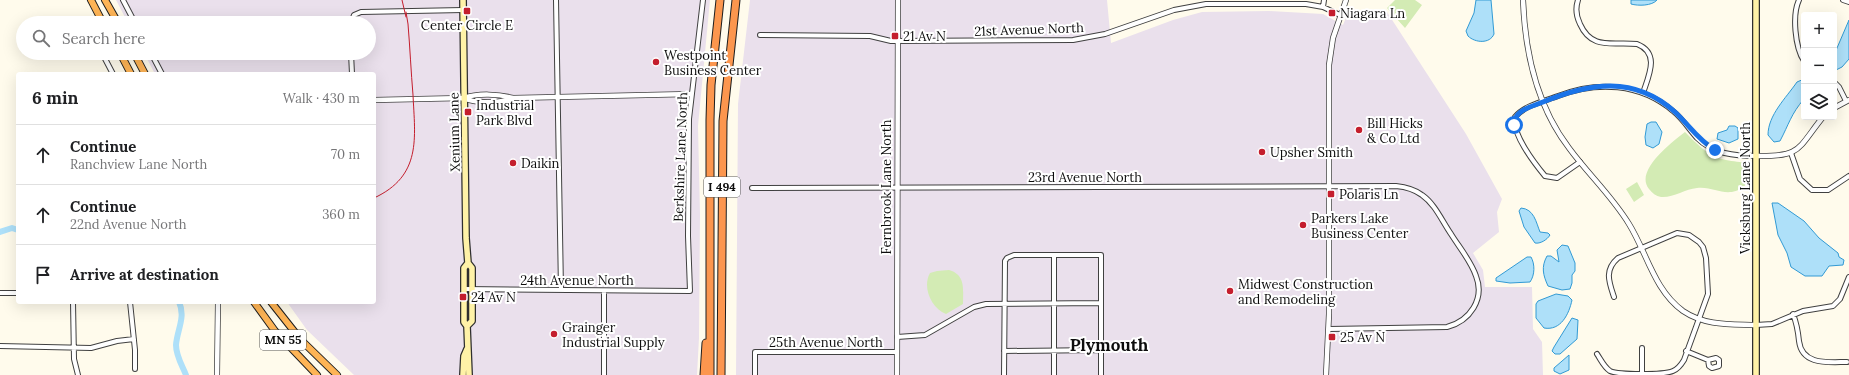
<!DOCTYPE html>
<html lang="en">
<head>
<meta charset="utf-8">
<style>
  body { margin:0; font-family:Lora,serif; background:#f6f6f6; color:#202124 }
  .controls { position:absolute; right:12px; top:12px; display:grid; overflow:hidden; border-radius:4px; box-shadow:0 4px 16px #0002 }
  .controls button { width:36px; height:36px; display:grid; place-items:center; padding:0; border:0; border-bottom:1px solid #e0e0e0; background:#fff; color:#202124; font:20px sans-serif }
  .stop { position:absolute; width:12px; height:12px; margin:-9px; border:3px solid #1a73e8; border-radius:50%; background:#fff }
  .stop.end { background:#1a73e8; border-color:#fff; box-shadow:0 1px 4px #0008 }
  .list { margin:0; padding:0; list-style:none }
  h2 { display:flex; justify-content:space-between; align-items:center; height:52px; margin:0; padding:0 16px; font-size:17px }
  h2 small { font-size:13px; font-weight:400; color:#757577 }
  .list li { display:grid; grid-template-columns:26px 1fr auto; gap:12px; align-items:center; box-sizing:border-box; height:60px; padding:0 16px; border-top:1px solid #e0e0e0 }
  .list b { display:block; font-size:15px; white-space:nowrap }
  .list p { margin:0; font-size:13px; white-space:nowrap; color:#757577 }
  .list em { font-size:13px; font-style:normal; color:#757577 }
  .icon { flex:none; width:22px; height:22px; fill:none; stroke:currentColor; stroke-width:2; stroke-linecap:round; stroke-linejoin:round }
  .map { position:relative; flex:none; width:1849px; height:375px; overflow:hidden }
  .search { position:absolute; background:#fff; box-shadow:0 4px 16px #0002; left:16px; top:16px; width:360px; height:44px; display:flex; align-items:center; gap:10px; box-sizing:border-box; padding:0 14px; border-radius:22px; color:#757577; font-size:15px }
  .panel { position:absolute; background:#fff; box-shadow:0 4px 16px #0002; left:16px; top:72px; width:360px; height:232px; border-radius:4px }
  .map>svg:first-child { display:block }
  .industrial { fill:#eae0ec }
  .green { fill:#d3ebb4 }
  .water { fill:#aee0f9; stroke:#329ad4 }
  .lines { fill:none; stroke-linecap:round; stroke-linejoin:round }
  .river { stroke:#aee0f9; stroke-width:6 }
  .minor-casing { stroke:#404040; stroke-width:6 }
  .tertiary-casing { stroke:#404040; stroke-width:6 }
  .secondary-casing { stroke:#2f2f2f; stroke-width:8 }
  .trunk-casing { stroke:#1e1e1e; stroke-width:8 }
  .motorway-casing { stroke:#1e1e1e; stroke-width:9 }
  .minor { stroke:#fff; stroke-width:4 }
  .tertiary { stroke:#fff; stroke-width:4.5 }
  .secondary { stroke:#fff2a7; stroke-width:5.5 }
  .trunk { stroke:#feb455; stroke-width:6 }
  .motorway { stroke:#fc964e; stroke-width:7 }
  .rail { stroke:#c41e2d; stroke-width:1 }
  .route { stroke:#1a73e8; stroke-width:5 }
  .poi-dot { fill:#c41e2d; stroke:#fff; stroke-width:1.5 }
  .labels { text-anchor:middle; stroke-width:4; stroke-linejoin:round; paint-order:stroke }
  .shield { fill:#fff; stroke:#565656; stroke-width:1 }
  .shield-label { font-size:12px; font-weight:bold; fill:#0d0d0d }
  .poi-label { font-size:13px; fill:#0d0d0d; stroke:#fff; text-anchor:start }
  .street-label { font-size:13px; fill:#0d0d0d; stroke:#fff }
  .district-label { font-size:17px; font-weight:bold; fill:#0d0d0d; stroke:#fff }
</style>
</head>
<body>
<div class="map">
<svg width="1849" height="375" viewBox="0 0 1849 375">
  <rect width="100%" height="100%" fill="#fffbec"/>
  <!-- industrial -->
  <path class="industrial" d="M116,0H710L698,126L700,214L699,338L697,375H354L307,330L287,302H374V74H155L144,53H369V23H128Z
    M750,0H1107L1111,43L1173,20L1202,12L1269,11L1323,14L1343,25L1350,8L1358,11L1387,12L1466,134L1502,199L1497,212L1499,232L1473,253L1483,270L1485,287H1532L1533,329L1542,342L1543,375H736L738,104Z"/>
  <!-- green -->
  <path class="green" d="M1395,0H1415L1422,5L1405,28L1387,8Z
    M1685,132C1697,144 1709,157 1726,160C1733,162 1741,161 1748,164V180L1744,187C1726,199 1715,186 1697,188C1685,189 1673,198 1661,197C1656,196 1652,193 1649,189C1634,171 1672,142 1685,132Z
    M1637,182L1644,195L1634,202L1626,189Z
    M949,270C966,275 963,289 963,304L946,314C931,308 922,287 930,273L937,271Z"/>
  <!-- water -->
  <path class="water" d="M1476,0H1491L1494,34C1490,44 1475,43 1468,36L1466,31L1474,13Z
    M1631,0H1657C1652,6 1638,6 1631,4Z
    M1849,20V59L1842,67L1834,71V55Z
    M1804,79V99C1791,114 1789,124 1780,141L1774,142L1768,135C1768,115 1786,98 1797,82Z
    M1651,122H1656L1662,132L1659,144L1653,148L1646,145L1645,137L1647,124Z
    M1729,126H1735L1738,128V139L1729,143L1717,139L1718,133L1727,130Z
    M1772,203H1778L1804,221L1819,238L1838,253L1839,257L1844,260L1843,265L1829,266L1822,276H1805L1791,267L1787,253L1778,235Z
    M1521,208C1534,209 1536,222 1540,232L1548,233L1550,235C1547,240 1540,244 1535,243L1524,227L1519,211Z
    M1562,245L1568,246L1575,263V271L1572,275V283L1570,289L1562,290L1548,286C1543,275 1541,267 1547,256H1551L1559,262L1557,250Z
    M1527,257H1531C1535,264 1535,275 1530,282L1510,283L1496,281V278Z
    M1556,294L1568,296L1572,300C1569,314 1561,331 1544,328L1536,318V304L1538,301Z
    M1572,318L1578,320L1577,339L1560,354H1555L1552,351L1554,347Z
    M1569,355V370L1560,374L1554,371V368Z"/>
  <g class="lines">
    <!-- river -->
    <path class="river" d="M0,232L12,228L18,230
      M179,302C186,317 177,330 176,345C176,356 182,365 186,375"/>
    <defs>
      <path id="minor" d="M123,0L135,23
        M556,0L561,290
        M1578,0C1575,9 1576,16 1580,24C1592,51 1613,41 1637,44C1660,53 1649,75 1643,93
        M1799,0C1792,15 1795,47 1804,61
        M1843,0L1849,2
        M1323,7L1324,0
        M351,23L354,15L361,12L463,10
        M760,35L870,36L891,41L1073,40L1105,34L1174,10L1206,4H1306L1323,7L1340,15
        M102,53L113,74
        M151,53L162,74
        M351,53L352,74
        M1834,82L1839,87L1846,101
        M1791,153L1800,179L1812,190H1828L1849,176
        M1580,162L1557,178L1545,176C1535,164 1511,133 1515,117C1525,105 1545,101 1558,96C1597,81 1640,83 1673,111C1682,118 1689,129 1697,138C1713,154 1735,156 1756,156
        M752,188L1396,186C1406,187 1414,189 1422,195C1435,204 1442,221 1451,234C1459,247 1471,261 1476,276C1485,299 1470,321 1447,327L1329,329
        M1054,255V375
        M464,289L690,291L688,236L689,119L703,0
        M604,291V375
        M0,293H18
        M73,302L74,359L78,375
        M130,302L135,350V369
        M1793,314C1797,324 1798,331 1799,341C1802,366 1829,362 1847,362
        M1756,325L1772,324L1803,311L1833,306L1840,299L1849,277
        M897,337L925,335L974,307L986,304L1101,303
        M0,346L91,348L117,341L134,339
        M1642,348V373
        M1004,351L1101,350
        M1686,351L1708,360L1716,358L1719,360V366L1712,368L1709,366L1708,360
        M1597,354C1601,360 1604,367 1610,371C1619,375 1663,375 1673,371C1678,369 1681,365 1684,360L1708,294L1706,258L1703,247L1699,242L1689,235L1677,233L1618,258C1604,270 1609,282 1614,297
        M755,375V352H897
        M1004,375L1005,261L1007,258L1014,255H1101V375"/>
      <path id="tertiary" d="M1523,0C1525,53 1536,105 1569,148C1588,174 1612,196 1629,224C1647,253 1654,290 1683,311C1705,326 1731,324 1756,325
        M464,98C476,104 501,103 513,98
        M374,100L464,98C478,93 499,94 513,98L691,94
        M1834,108L1849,100
        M1756,156C1802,157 1797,149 1823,117
        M217,375L218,302
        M897,375L898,0
        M1326,375L1329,314V65L1333,38L1346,0"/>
      <path id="secondary" d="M463,0L466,238L468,263L472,268V321L467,326
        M1756,0V375
        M468,263L464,268V322L467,326L469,375
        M463,375L464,356L467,349"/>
      <path id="trunk" d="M91,0L103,23
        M105,0L118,23
        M120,53L131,74
        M134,53L145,74
        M254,302L275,331L317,375
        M271,302L301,340L337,375"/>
      <path id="motorway" d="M704,375L706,343
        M710,375V120L711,85L720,0
        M721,375L723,121L736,0"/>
    </defs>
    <!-- minor casing -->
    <use href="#minor" class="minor-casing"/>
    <!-- tertiary casing -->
    <use href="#tertiary" class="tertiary-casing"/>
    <!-- secondary casing -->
    <use href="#secondary" class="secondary-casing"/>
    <!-- trunk casing -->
    <use href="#trunk" class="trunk-casing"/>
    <!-- motorway casing -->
    <use href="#motorway" class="motorway-casing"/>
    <!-- minor -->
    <use href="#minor" class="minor"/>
    <!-- tertiary -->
    <use href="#tertiary" class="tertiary"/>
    <!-- secondary -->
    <use href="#secondary" class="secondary"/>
    <!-- trunk -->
    <use href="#trunk" class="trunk"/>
    <!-- motorway -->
    <use href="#motorway" class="motorway"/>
    <!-- rail -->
    <path class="rail" d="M402,0L406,17
      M374,198C422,176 415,138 413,95C411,72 410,48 408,24L406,12"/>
  </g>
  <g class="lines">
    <!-- route -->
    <path class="route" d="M1514,125C1514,110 1531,107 1543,102C1589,83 1634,75 1675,112C1689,125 1698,140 1715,150"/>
  </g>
  <!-- markers -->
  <g class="poi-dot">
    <rect x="463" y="7" width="8" height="8" rx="2"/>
    <rect x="1328" y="9" width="8" height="8" rx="2"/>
    <rect x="891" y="32" width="8" height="8" rx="2"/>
    <circle cx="656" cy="62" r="4"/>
    <rect x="464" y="108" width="8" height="8" rx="2"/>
    <circle cx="1359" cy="130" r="4"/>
    <circle cx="1262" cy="152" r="4"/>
    <circle cx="513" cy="163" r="4"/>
    <rect x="1327" y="190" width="8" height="8" rx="2"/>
    <circle cx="1303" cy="225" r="4"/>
    <circle cx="1230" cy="291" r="4"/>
    <rect x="459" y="293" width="8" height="8" rx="2"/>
    <circle cx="554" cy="334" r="4"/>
    <rect x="1328" y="333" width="8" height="8" rx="2"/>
  </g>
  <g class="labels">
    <!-- shield labels -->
    <g class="shield">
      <rect x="704" y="177" width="36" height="20" rx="3"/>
      <rect x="260" y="330" width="46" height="20" rx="3"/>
    </g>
    <g class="shield-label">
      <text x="722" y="191">I 494</text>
      <text x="283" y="344">MN 55</text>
    </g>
    <!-- poi labels -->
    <g class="poi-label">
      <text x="1340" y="18">Niagara Ln</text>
      <text x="467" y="30" text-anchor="middle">Center Circle E</text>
      <text x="903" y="41">21 Av N</text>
      <text x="664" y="60">Westpoint<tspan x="664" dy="15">Business Center</tspan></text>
      <text x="476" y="110">Industrial<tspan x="476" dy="15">Park Blvd</tspan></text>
      <text x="1367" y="128">Bill Hicks<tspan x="1367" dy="15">&amp; Co Ltd</tspan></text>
      <text x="1270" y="157">Upsher Smith</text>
      <text x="521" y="168">Daikin</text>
      <text x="1339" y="199">Polaris Ln</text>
      <text x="1311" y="223">Parkers Lake<tspan x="1311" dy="15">Business Center</tspan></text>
      <text x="1238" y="289">Midwest Construction<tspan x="1238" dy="15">and Remodeling</tspan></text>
      <text x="471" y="302">24 Av N</text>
      <text x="562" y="332">Grainger<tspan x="562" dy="15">Industrial Supply</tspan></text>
      <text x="1340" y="342">25 Av N</text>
    </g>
    <!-- street labels -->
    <g class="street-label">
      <text transform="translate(1029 29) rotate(-2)" y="5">21st Avenue North</text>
      <text transform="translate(454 132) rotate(-91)" y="5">Xenium Lane</text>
      <text transform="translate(680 157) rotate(-88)" y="5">Berkshire Lane North</text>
      <text x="1085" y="182">23rd Avenue North</text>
      <text transform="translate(886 187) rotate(-90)" y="5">Fernbrook Lane North</text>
      <text transform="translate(1745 188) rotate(-90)" y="5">Vicksburg Lane North</text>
      <text x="577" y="285">24th Avenue North</text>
      <text x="826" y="347">25th Avenue North</text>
    </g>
    <!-- district labels -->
    <g class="district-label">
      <text x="1109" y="351">Plymouth</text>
    </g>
  </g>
</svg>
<div class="controls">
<button>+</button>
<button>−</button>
<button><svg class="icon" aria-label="layers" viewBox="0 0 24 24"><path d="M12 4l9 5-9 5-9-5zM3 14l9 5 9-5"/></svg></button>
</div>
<div class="stop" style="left:1514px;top:125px"></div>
<div class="stop end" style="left:1715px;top:150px"></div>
<div class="search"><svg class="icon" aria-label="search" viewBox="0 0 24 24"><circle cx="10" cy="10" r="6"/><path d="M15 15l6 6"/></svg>Search here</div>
<section class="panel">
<h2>6 min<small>Walk · 430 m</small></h2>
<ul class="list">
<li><svg class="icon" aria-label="ahead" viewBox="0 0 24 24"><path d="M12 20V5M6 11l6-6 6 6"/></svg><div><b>Continue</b><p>Ranchview Lane North</p></div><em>70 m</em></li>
<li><svg class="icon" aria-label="ahead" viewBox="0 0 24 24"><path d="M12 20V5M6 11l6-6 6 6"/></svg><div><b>Continue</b><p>22nd Avenue North</p></div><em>360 m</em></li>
<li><svg class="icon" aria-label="arrive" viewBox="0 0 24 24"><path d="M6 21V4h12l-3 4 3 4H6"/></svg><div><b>Arrive at destination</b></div></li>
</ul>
</section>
</div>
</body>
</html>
